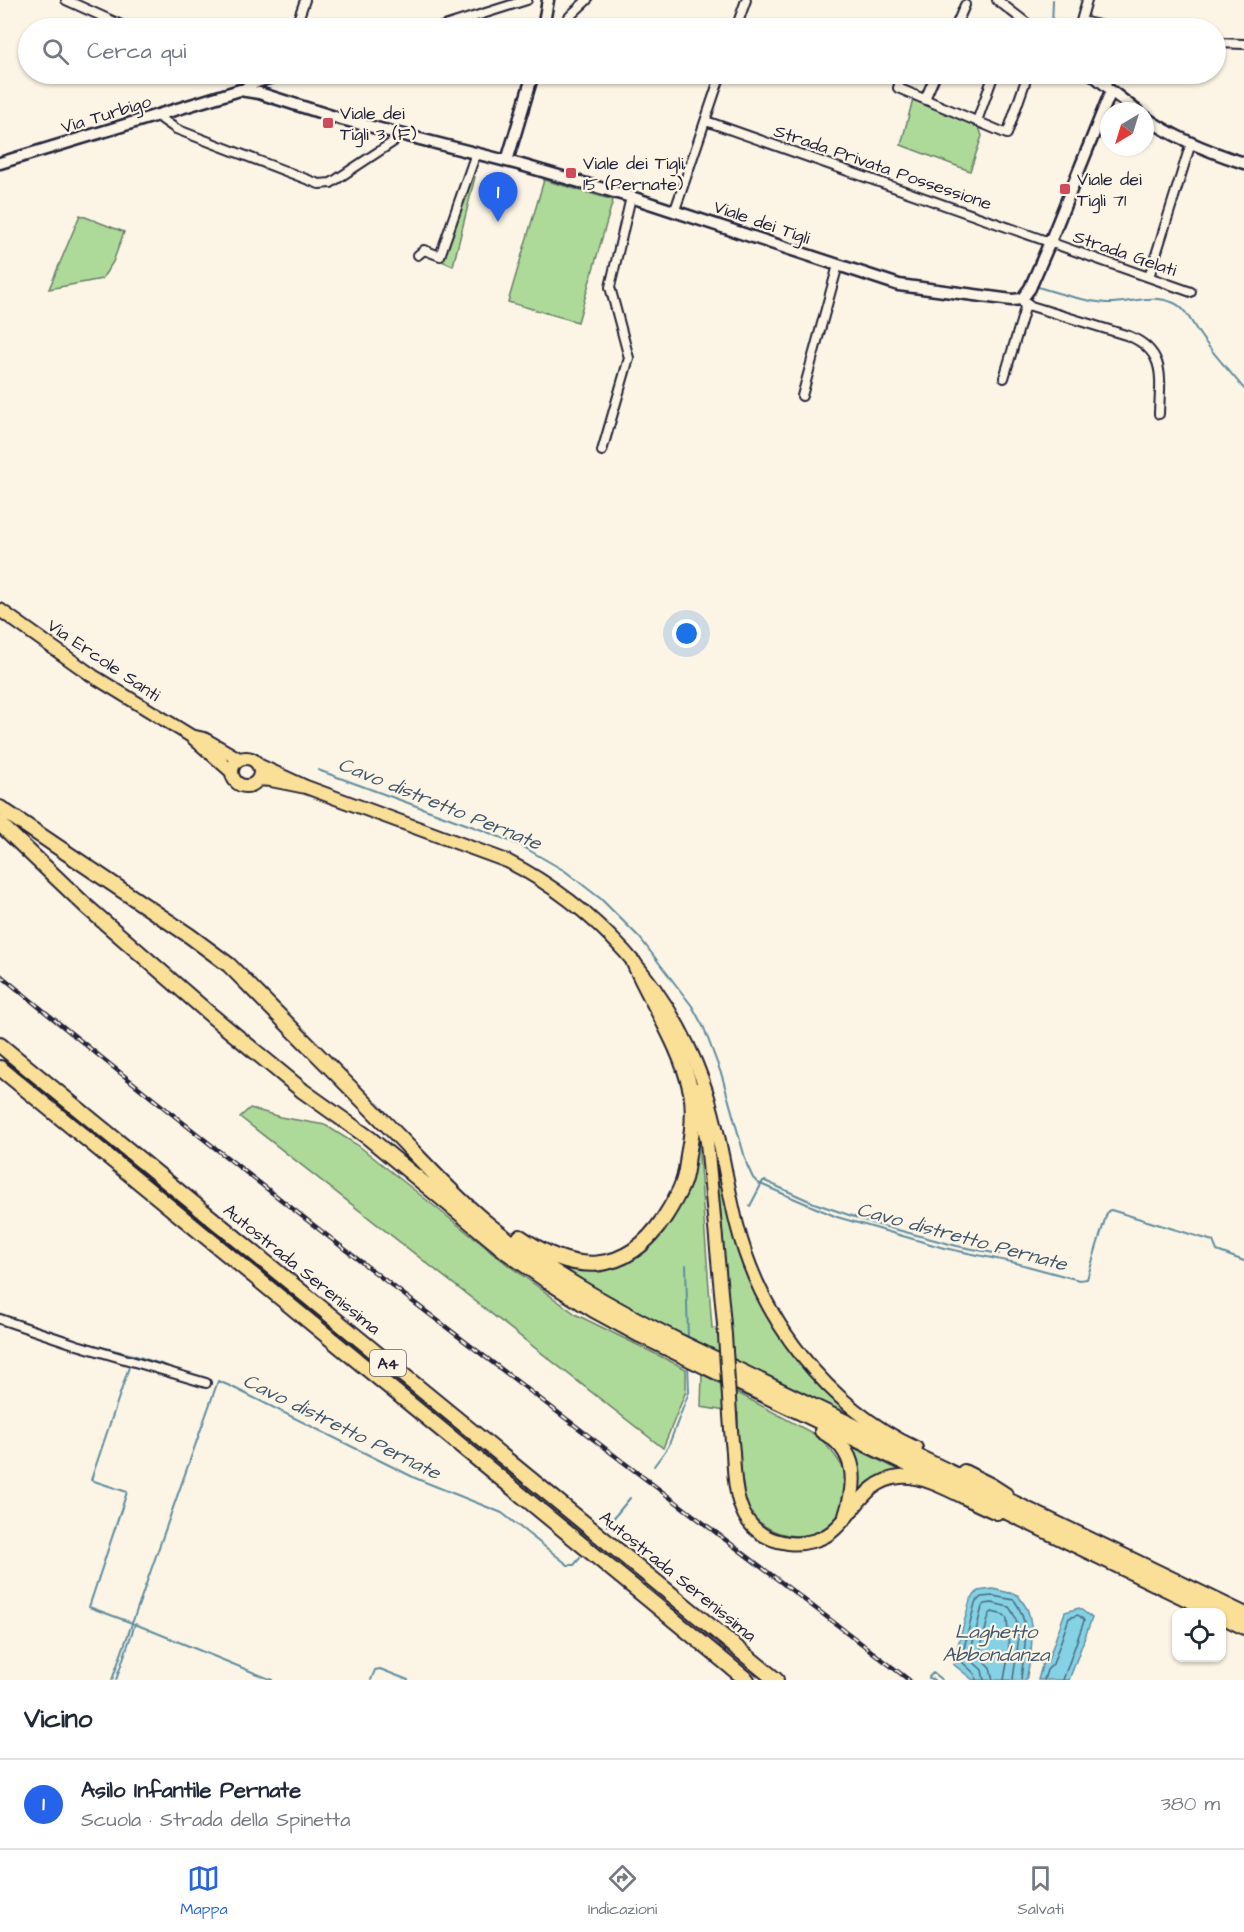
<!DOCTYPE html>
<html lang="it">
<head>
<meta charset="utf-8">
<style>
  body { margin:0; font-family:"Architects Daughter",sans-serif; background:#f6f6f7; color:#1f2937 }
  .controls { position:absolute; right:18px; bottom:18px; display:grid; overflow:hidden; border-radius:12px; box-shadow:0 2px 4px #0004 }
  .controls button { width:54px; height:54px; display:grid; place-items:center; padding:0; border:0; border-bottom:2px solid #e0e1e3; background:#fff; color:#1f2937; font:30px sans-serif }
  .compass { position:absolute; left:1100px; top:102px; width:54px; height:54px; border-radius:50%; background:#fff; box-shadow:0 2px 4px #0004; rotate:218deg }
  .you { position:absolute; left:687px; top:634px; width:21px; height:21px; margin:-15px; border:4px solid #fff; border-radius:50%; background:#1a73e8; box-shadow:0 0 0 9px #1a73e833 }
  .badge { display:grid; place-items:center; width:39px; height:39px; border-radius:50%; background:#2563eb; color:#fff; font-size:20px; font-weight:700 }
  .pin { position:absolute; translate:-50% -50px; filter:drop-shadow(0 2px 3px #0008) }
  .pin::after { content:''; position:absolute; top:32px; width:21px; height:18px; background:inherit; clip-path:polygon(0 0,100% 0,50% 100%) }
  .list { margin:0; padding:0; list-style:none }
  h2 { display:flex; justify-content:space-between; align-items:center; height:78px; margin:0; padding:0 24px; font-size:26px }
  h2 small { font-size:20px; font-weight:400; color:#747a83 }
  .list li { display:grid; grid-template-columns:39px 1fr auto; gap:18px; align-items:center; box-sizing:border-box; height:90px; padding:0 24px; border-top:2px solid #e0e1e3 }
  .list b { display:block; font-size:22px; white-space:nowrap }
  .list p { margin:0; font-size:20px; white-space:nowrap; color:#747a83 }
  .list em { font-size:20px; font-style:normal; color:#747a83 }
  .icon { flex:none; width:33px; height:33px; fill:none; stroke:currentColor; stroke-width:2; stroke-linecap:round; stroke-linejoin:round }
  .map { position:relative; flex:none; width:1244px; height:1680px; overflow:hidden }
  .search { position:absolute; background:#fff; box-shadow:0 2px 4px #0004; left:18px; right:18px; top:18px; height:66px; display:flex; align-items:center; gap:15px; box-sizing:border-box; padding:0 21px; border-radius:33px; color:#747a83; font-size:22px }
  .sheet { height:168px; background:#fff }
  nav { display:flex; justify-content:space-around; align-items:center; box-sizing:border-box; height:84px; border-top:2px solid #e0e1e3; background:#fff; font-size:16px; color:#747a83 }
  nav a { display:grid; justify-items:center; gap:3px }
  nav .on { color:#2563eb }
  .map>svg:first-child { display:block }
  .green { fill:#aeda99; stroke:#687e6a; stroke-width:1.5 }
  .water { fill:#85d2e4; stroke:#5d8ca0; stroke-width:1.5 }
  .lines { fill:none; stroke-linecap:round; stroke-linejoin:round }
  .shore { stroke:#4a687f; stroke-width:1.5 }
  .stream { stroke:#5d8ca0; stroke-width:2 }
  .street-casing { stroke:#22223b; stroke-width:12 }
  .secondary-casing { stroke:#22223b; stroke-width:15 }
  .primary-casing { stroke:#22223b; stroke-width:16 }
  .highway-casing { stroke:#22223b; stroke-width:18 }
  .street { stroke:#fcf5e5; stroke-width:8 }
  .secondary { stroke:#fcf5e5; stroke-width:10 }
  .primary { stroke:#fadf96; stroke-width:12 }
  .highway { stroke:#fadf96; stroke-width:14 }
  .rail-casing { stroke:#22223b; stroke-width:4.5 }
  .rail { stroke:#fcf5e5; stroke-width:2; stroke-dasharray:7; stroke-linecap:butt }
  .primary-bridge-casing { stroke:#22223b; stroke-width:16; stroke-linecap:butt }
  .primary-bridge { stroke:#fadf96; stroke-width:12 }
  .poi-dot { fill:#d1495b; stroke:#fcf5e5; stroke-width:2 }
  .labels { text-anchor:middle; stroke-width:4.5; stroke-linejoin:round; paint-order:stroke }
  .shield { fill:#fcf5e5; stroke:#63616e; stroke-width:1.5 }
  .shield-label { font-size:16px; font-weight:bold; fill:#22223b }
  .poi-label { font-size:18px; fill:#22223b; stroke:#fcf5e5; text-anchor:start }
  .street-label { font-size:18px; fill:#22223b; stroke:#fcf5e5 }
  .water-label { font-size:20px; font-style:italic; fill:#40576e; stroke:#fcf5e5 }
</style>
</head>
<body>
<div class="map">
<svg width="1244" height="1680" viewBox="0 0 1244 1680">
  <rect width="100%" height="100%" fill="#fcf5e5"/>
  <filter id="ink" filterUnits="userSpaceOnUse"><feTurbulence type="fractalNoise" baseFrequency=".0167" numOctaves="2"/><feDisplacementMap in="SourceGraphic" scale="12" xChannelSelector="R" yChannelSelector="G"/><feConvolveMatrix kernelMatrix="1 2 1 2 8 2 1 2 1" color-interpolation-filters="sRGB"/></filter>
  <g filter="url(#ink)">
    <!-- green -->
    <path class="green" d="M914,95L977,121L982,136L970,171L901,145Z
      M472,177H475L453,266L442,261Z
      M544,180L613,200L578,322L508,302Z
      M80,215L124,232L113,262L102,279L49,289Z
      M250,1108L280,1117L325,1125L359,1146L508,1265L577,1315L686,1369V1391L663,1448L240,1117Z
      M697,1127L712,1328L731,1329L717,1171L735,1241L766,1314L794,1354L852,1418L622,1304L560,1267L601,1272L629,1262L657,1239L678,1208Z
      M702,1374L818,1436C831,1450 847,1467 849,1486C849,1493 844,1502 842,1508C822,1549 764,1542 745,1504C736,1486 739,1435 738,1413L701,1407Z
      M846,1444L903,1472L858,1495Z"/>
    <!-- water -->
    <path class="water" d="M993,1589L1018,1595C1021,1600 1026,1606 1028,1611C1035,1634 1031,1658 1026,1680H973L953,1664L970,1600L978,1591Z
      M1079,1608L1092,1618L1069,1680H1038L1043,1662L1047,1663L1065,1612Z"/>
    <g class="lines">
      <!-- shore -->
      <path class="shore" d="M976,1680L975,1674L961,1661L975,1603L981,1597L993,1596L1014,1600C1033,1625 1023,1652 1021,1680
        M984,1680L982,1670L969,1658L982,1607L985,1604L992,1603L1009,1607C1026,1628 1015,1656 1013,1680
        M993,1680L990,1668L979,1655L989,1615L992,1612L1004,1615L1007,1619L1009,1651L1004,1680
        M1044,1680L1047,1670L1053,1664L1069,1618L1078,1615L1083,1619L1084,1621L1063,1680"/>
      <!-- stream -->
      <path class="stream" d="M1052,28L1053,0
        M1038,287C1060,294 1083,301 1106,303C1129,304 1151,293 1174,303C1187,309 1192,324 1200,335C1213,354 1230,371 1244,389
        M318,770L482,830L520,845L565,871L601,899L640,938L692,1006L704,1028L722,1076L747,1165L753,1178L758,1183L837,1217L944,1248L1016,1263L1079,1280L1087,1279L1106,1216L1108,1211L1111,1210L1213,1241L1217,1251L1244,1261
        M750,1206L763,1181H765L814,1203L872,1223L957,1246L999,1254
        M686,1265L688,1339
        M0,1314L86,1343L133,1355L91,1480L127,1492L89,1607L135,1624L116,1680
        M133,1355L167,1366
        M654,1466L668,1447L689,1392L688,1363
        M607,1526L630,1498
        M135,1624L272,1680
        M929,1677L933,1673L942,1680
        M929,1678L934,1680
        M112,1680L218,1381L230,1386L415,1478L502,1513L568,1565H574L580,1558
        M371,1680L375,1670L380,1669L408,1680"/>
      <defs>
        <path id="street" d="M66,0L128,28
          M997,0L1033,28
          M1087,0L1081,21L1113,28
          M738,24L749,28
          M295,28L305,0
          M438,28L527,0
          M559,28L571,15L587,0
          M736,28L746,0
          M955,28L965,5
          M1216,43L1244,44
          M232,74L246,79L250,85
          M902,74L898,88L1007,134L1028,74
          M1090,74L1111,91
          M1106,87L1109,74
          M240,90L250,85L289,74
          M925,99L936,74
          M156,115L176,129L319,184L331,183L393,142L397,133
          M706,121L1191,292
          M977,121L994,74
          M675,210L721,74
          M418,255L424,250L440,256L476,153
          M1149,277L1191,143
          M1022,299L1031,306L1129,336C1167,352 1160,379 1159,414
          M1004,378L1025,308L1022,299
          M802,396L838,265
          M602,451L629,358L610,287L631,197
          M0,1319L77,1345L206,1383"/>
        <path id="secondary" d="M543,28L548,0
          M1145,117C1174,138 1210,152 1244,163
          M507,161L533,74
          M0,163L240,90L259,93L341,119L518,164L631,197L899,285L1012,300L1022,299L1030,288L1050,242L1111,91L1137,111"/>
        <path id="primary" d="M0,610L93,676L191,736
          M232 772a14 14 0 1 1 28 0a14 14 0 1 1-28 0Z
          M258,765L306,787L271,780L258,779
          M232,772L191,736L204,739L239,759
          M306,787L507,861C595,906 668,985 702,1079C719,1126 725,1177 737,1225C761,1320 827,1406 916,1448
          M697,1089L707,1142L725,1335
          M729,1398C730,1416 731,1434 733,1452C735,1493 737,1536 788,1543C803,1545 824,1540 835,1529C857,1509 867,1480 900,1477C928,1474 970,1503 997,1513
          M964,1471L992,1485L1006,1494"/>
        <path id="highway" d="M0,808L190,936L229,965C286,1022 342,1080 399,1137C428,1167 457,1199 490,1226C549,1273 613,1308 680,1342L1244,1614
          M0,824L87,907L212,1016L303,1091L369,1138L508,1253L546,1280L594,1310L640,1335L1214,1612
          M0,1045L776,1680
          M0,1068L747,1680
          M520,1237C573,1274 625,1277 664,1218C671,1207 679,1194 683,1182C686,1174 687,1164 688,1155C692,1135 695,1113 691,1092C682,1048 652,1004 634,963
          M822,1431C858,1450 857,1482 846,1516
          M1222,1616L1244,1627"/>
      </defs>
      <!-- street casing -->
      <use href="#street" class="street-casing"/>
      <!-- secondary casing -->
      <use href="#secondary" class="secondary-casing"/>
      <!-- primary casing -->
      <use href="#primary" class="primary-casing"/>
      <!-- highway casing -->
      <use href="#highway" class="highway-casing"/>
      <!-- street -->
      <use href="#street" class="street"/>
      <!-- secondary -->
      <use href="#secondary" class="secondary"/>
      <!-- primary -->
      <use href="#primary" class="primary"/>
      <!-- highway -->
      <use href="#highway" class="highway"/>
      <defs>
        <path id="rail" d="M0,975C296,1219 605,1446 909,1680"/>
      </defs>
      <!-- rail casing -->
      <use href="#rail" class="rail-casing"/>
      <!-- rail -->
      <use href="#rail" class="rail"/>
      <defs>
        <path id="primary-bridge" d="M725,1335L729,1398"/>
      </defs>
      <!-- primary-bridge casing -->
      <use href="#primary-bridge" class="primary-bridge-casing"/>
      <!-- primary-bridge -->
      <use href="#primary-bridge" class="primary-bridge"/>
    </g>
  </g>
  <!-- markers -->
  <g class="poi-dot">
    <rect x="322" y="117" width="12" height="12" rx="3"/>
    <rect x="565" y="167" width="12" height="12" rx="3"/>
    <rect x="1059" y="183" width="12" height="12" rx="3"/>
  </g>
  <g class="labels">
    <!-- shield labels -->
    <rect class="shield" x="370" y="1350" width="36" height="26" rx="4.5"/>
    <g class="shield-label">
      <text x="388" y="1369">A4</text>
    </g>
    <!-- poi labels -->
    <g class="poi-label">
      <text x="340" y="119">Viale dei<tspan x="340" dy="21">Tigli 3 (F)</tspan></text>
      <text x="583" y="169">Viale dei Tigli,<tspan x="583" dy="21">15 (Pernate)</tspan></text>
      <text x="1077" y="185">Viale dei<tspan x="1077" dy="21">Tigli 71</tspan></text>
    </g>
    <!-- street labels -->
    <g class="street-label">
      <text transform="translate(106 114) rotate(-17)" y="6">Via Turbigo</text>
      <text transform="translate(883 167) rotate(19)" y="6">Strada Privata Possessione</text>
      <text transform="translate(762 222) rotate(19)" y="6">Viale dei Tigli</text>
      <text transform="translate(1125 253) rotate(19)" y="6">Strada Gelati</text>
      <text transform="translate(104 660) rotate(34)" y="6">Via Ercole Santi</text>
      <text transform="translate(302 1269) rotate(39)" y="6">Autostrada Serenissima</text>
      <text transform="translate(678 1576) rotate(39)" y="6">Autostrada Serenissima</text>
    </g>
    <!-- water labels -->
    <g class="water-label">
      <text transform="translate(440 803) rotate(22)" y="7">Cavo distretto Pernate</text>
      <text transform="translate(962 1236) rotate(15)" y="7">Cavo distretto Pernate</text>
      <text transform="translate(342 1426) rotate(26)" y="7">Cavo distretto Pernate</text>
      <text x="996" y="1638">Laghetto<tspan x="996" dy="23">Abbondanza</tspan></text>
    </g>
  </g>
</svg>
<div class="controls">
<button><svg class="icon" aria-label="locate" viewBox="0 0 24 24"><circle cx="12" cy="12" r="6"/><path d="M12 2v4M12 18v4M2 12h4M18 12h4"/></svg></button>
</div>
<svg class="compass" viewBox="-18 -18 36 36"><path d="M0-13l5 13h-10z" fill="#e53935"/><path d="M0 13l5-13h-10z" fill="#747a83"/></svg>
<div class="you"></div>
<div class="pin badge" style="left:498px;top:222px">1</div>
<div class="search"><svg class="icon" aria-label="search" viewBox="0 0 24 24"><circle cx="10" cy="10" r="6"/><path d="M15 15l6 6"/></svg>Cerca qui</div>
</div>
<section class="sheet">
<h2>Vicino<small></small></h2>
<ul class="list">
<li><span class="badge">1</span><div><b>Asilo Infantile Pernate</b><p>Scuola · Strada della Spinetta</p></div><em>380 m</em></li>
</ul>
</section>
<nav>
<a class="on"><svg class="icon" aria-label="map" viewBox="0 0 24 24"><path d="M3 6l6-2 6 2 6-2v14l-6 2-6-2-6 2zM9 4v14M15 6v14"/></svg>Mappa</a>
<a><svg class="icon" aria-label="directions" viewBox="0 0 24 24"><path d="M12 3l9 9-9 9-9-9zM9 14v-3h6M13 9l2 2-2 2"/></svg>Indicazioni</a>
<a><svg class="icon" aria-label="saved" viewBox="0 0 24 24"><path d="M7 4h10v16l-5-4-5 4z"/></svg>Salvati</a>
</nav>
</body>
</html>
